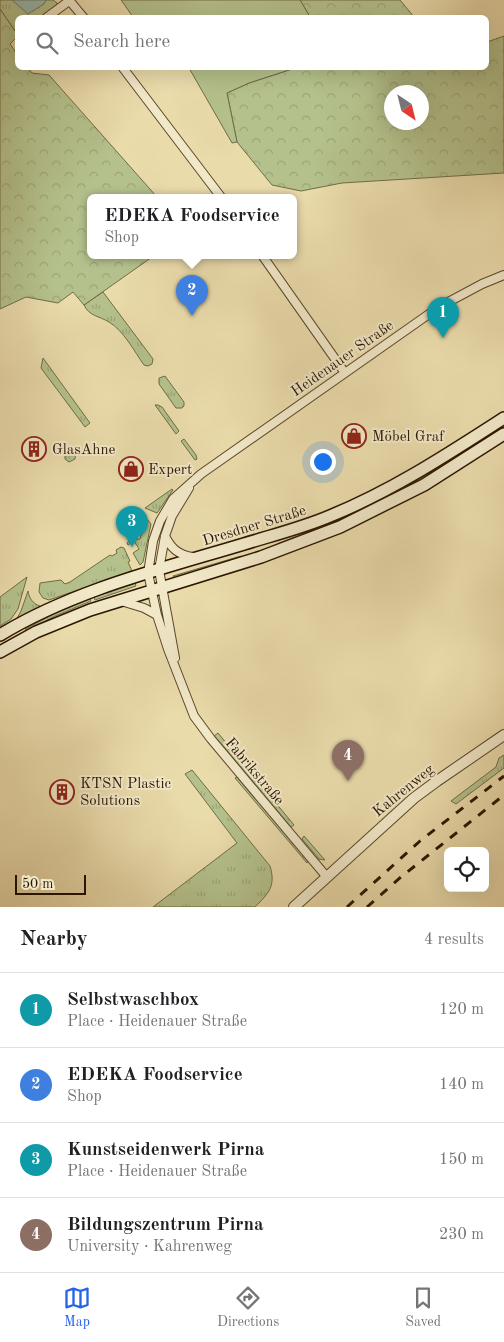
<!DOCTYPE html>
<html lang="en">
<head>
<meta charset="utf-8">
<style>
  body { margin:0; font-family:"Old Standard TT",serif; background:#f6f6f6; color:#202124 }
  .controls { position:absolute; right:15px; bottom:15px; display:grid; overflow:hidden; border-radius:8px; box-shadow:0 5px 20px #0002 }
  .controls button { width:45px; height:45px; display:grid; place-items:center; padding:0; border:0; border-bottom:1px solid #e0e0e0; background:#fff; color:#202124; font:25px sans-serif }
  .compass { position:absolute; left:384px; top:85px; width:45px; height:45px; border-radius:50%; background:#fff; box-shadow:0 5px 20px #0002; rotate:145deg }
  .scale { position:absolute; left:15px; bottom:12px; width:71px; box-sizing:border-box; padding-left:5px; border:2px solid #2c1600; border-top:0; font-size:14px; line-height:18px; white-space:nowrap; color:#2c1600; -webkit-text-stroke:4px #f1e8c8; paint-order:stroke }
  .you { position:absolute; left:322px; top:461px; width:18px; height:18px; margin:-12px; border:4px solid #fff; border-radius:50%; background:#1a73e8; box-shadow:0 0 0 8px #1a73e833 }
  .badge { display:grid; place-items:center; width:32px; height:32px; border-radius:50%; background:#2563eb; color:#fff; font-size:16px; font-weight:700 }
  .pin { position:absolute; translate:-50% -41px; filter:drop-shadow(0 1px 2px #0008) }
  .pin::after { content:''; position:absolute; top:26px; width:18px; height:15px; background:inherit; clip-path:polygon(0 0,100% 0,50% 100%) }
  .popup { position:absolute; left:87px; top:194px; width:210px; height:65px; box-sizing:border-box; display:grid; place-content:center; border-radius:8px; background:#fff; filter:drop-shadow(0 1px 4px #0005); font-size:16px; white-space:nowrap; color:#757577 }
  .popup b { font-size:19px; color:#202124 }
  .popup::after { content:''; position:absolute; left:50%; top:100%; margin-left:-10px; border:10px solid transparent; border-top-color:#fff }
  .list { margin:0; padding:0; list-style:none }
  h2 { display:flex; justify-content:space-between; align-items:center; height:65px; margin:0; padding:0 20px; font-size:21px }
  h2 small { font-size:16px; font-weight:400; color:#757577 }
  .list li { display:grid; grid-template-columns:32px 1fr auto; gap:15px; align-items:center; box-sizing:border-box; height:75px; padding:0 20px; border-top:1px solid #e0e0e0 }
  .list b { display:block; font-size:19px; white-space:nowrap }
  .list p { margin:0; font-size:16px; white-space:nowrap; color:#757577 }
  .list em { font-size:16px; font-style:normal; color:#757577 }
  .icon { flex:none; width:28px; height:28px; fill:none; stroke:currentColor; stroke-width:2; stroke-linecap:round; stroke-linejoin:round }
  .map { position:relative; flex:none; width:504px; height:907px; overflow:hidden }
  .search { position:absolute; background:#fff; box-shadow:0 5px 20px #0002; left:15px; right:15px; top:15px; height:55px; display:flex; align-items:center; gap:12px; box-sizing:border-box; padding:0 18px; border-radius:8px; color:#757577; font-size:19px }
  .sheet { height:365px; background:#fff }
  nav { display:flex; justify-content:space-around; align-items:center; box-sizing:border-box; height:70px; border-top:1px solid #e0e0e0; background:#fff; font-size:14px; color:#757577 }
  nav a { display:grid; justify-items:center; gap:2px }
  nav .on { color:#2563eb }
  .map>svg:first-child { display:block }
  .grass { fill:url(#grass-tufts); stroke:#706c46 }
  .forest { fill:url(#forest-crowns); stroke:#706c46; fill-rule:evenodd }
  .green { fill:#b4c18c; stroke:#706c46 }
  .water { fill:#99bab0; stroke:#6d786a }
  .lines { fill:none; stroke-linecap:round; stroke-linejoin:round }
  .minor-casing { stroke:#5c472b; stroke-width:10 }
  .tertiary-casing { stroke:#5c472b; stroke-width:12 }
  .secondary-casing { stroke:#2c1600; stroke-width:14 }
  .minor { stroke:#f1e8c8; stroke-width:8 }
  .tertiary { stroke:#f1e8c8; stroke-width:10 }
  .secondary { stroke:#f1e8c8; stroke-width:11 }
  .rail { stroke:#2c1600; stroke-width:3; stroke-dasharray:9 9; stroke-linecap:butt }
  .labels { text-anchor:middle; stroke-width:4; stroke-linejoin:round; paint-order:stroke }
  .street-label { font-size:15px; fill:#2c1600; stroke:#f1e8c8 }
  .poi-label { font-size:15px; fill:#2c1600; stroke:#f1e8c8; text-anchor:start }
</style>
</head>
<body>
<div class="map">
<svg width="504" height="907" viewBox="0 0 504 907">
  <defs>
    <pattern id="grass-tufts" width="24" height="20" patternUnits="userSpaceOnUse" patternTransform="scale(1.25)"><rect width="24" height="20" fill="#b4c18c"/><path d="M3 7l-1-3M5 7V3M7 7l1-3M15 17l-1-3M17 17v-4M19 17l1-3" fill="none" stroke="#9ba577"/></pattern>
    <pattern id="forest-crowns" width="20" height="18" patternUnits="userSpaceOnUse" patternTransform="scale(1.25)"><rect width="20" height="18" fill="#b4c18c"/><path d="M2 6a3 3 0 1 1 6 0M12 15a3 3 0 1 1 6 0" fill="none" stroke="#9ba577"/></pattern>
  </defs>
  <rect width="100%" height="100%" fill="#eadbab"/>
  <filter id="stains"><feTurbulence type="fractalNoise" baseFrequency=".004" numOctaves="4"/><feColorMatrix values="0 0 0 0 .2 0 0 0 0 .09 0 0 0 0 .02 0 0 0 .5 -.17"/></filter>
  <radialGradient id="worn" r=".72"><stop offset=".6" stop-color="#630" stop-opacity="0"/><stop offset="1" stop-color="#630" stop-opacity=".3"/></radialGradient>
  <!-- grass -->
  <path class="grass" d="M0,0H53L57,3L56,6L40,17L18,18L17,34L0,9Z
    M103,292L153,359L152,364L148,366L144,365C134,351 124,331 109,322C99,316 89,316 84,305Z
    M43,358L90,423L85,427L41,368Z
    M165,376L184,402V406L182,408H176L159,384V378Z
    M155,405H158L162,407L179,431L176,434Z
    M504,425V428L409,488L373,506L277,547V544L332,522L409,485Z
    M184,439L196,455L197,459L195,460L181,441Z
    M73,449L76,450L75,459L69,462L65,459V454Z
    M172,489L173,490L157,513L145,508Z
    M143,518H146L151,524L143,562L140,565L133,553L139,549L134,541L128,545L127,543L131,539H140L142,532L131,530C133,523 135,519 143,518Z
    M121,547L124,548L130,561L128,562L132,571L49,600L43,598L39,592L40,583L61,580L65,584L70,582L110,555L112,556L117,553L116,550Z
    M241,556L242,559L174,578L173,576Z
    M27,577L18,609L11,619L0,626V597Z
    M135,583L136,586L95,600L94,597Z
    M28,591C29,598 33,604 40,606V608L15,622L21,611Z
    M90,599L91,601L55,616L27,631L25,629L54,614Z
    M218,733L294,825L291,827L224,747L214,736Z
    M504,755V768L456,804L451,801L496,767L499,758Z
    M192,770L270,866C276,886 269,893 255,907H153L237,843L185,774Z
    M237,777L308,861L307,863L235,778Z
    M304,836L325,860L319,859L302,839Z"/>
  <!-- forest -->
  <path class="forest" d="M300,0H400L414,17H310Z
    M0,9L17,34V37L10,44L17,54L18,68H28L32,73L49,75L157,197H91V255H155L84,305L73,292L58,303L26,297L0,309Z
    M504,36V173L342,183L301,191L272,185L237,142L227,93L249,83L295,68H486L487,42ZM392,92H422V122H392Z"/>
  <!-- green -->
  <path class="green" d="M121,0H300L310,17H133Z
    M189,68H295L249,83L227,93L237,142L232,143Z"/>
  <!-- water -->
  <path class="water" d="M12,0H46L44,4L28,14Z"/>
  <g class="lines">
    <defs>
      <path id="minor" d="M69,0L84,18
        M46,18L69,1
        M123,68L221,197
        M262,255L345,373
        M165,536C171,548 178,555 193,557
        M121,601L144,608L157,615
        M175,658L159,570L165,536L172,516L189,488
        M326,876L211,739L194,716L168,649L157,615L148,573L153,541L160,521L173,499L201,474L439,307L482,284L504,275"/>
      <path id="tertiary" d="M294,907L414,798L437,781L504,735"/>
      <path id="secondary" d="M0,635C74,590 161,569 244,544C273,535 302,528 330,516C392,491 448,454 504,418
        M0,652L36,632L90,610L261,557L340,527L424,485L504,434"/>
    </defs>
    <!-- minor casing -->
    <use href="#minor" class="minor-casing"/>
    <!-- tertiary casing -->
    <use href="#tertiary" class="tertiary-casing"/>
    <!-- secondary casing -->
    <use href="#secondary" class="secondary-casing"/>
    <!-- minor -->
    <use href="#minor" class="minor"/>
    <!-- tertiary -->
    <use href="#tertiary" class="tertiary"/>
    <!-- secondary -->
    <use href="#secondary" class="secondary"/>
    <!-- rail -->
    <path class="rail" d="M347,907L420,841L504,776
      M367,907L401,877L504,795"/>
  </g>
  <!-- icons -->
  <defs>
    <symbol id="shop-ring" viewBox="-11 -11 22 22"><circle r="9.5" fill="#f1e8c8" stroke="#8f2418" stroke-width="1.5"/><path d="M-5-2.5h2.3a2.7 3.5 0 0 1 5.4 0H5L5.5 6h-11ZM-1.5-2.5h3a1.5 2.3 0 0 0-3 0Z" fill="#8f2418"/></symbol>
    <symbol id="building-ring" viewBox="-11 -11 22 22"><circle r="9.5" fill="#f1e8c8" stroke="#8f2418" stroke-width="1.5"/><path d="M-4-6H4V6H1V3H-1V6H-4ZM-2.5-4.3h1.7v1.8h-1.7ZM.8-4.3h1.7v1.8H.8ZM-2.5-1h1.7V.8h-1.7ZM.8-1h1.7V.8H.8Z" fill="#8f2418"/></symbol>
  </defs>
  <g fill-rule="evenodd">
    <use href="#shop-ring" x="340" y="422" width="28" height="28"/>
    <use href="#building-ring" x="20" y="435" width="28" height="28"/>
    <use href="#shop-ring" x="117" y="455" width="28" height="28"/>
    <use href="#building-ring" x="48" y="778" width="28" height="28"/>
  </g>
  <g class="labels">
    <!-- street labels -->
    <g class="street-label">
      <text transform="translate(342 358) rotate(-35)" y="5">Heidenauer Straße</text>
      <text transform="translate(254 525) rotate(-17)" y="5">Dresdner Straße</text>
      <text transform="translate(255 771) rotate(50)" y="5">Fabrikstraße</text>
      <text transform="translate(403 790) rotate(-39)" y="5">Kahrenweg</text>
    </g>
    <!-- poi labels -->
    <g class="poi-label">
      <text x="372" y="441">Möbel Graf</text>
      <text x="52" y="454">GlasAhne</text>
      <text x="148" y="474">Expert</text>
      <text x="80" y="788">KTSN Plastic<tspan x="80" dy="17">Solutions</tspan></text>
    </g>
  </g>
  <rect width="100%" height="100%" filter="url(#stains)"/>
  <rect width="100%" height="100%" fill="url(#worn)"/>
</svg>
<div class="controls">
<button><svg class="icon" aria-label="locate" viewBox="0 0 24 24"><circle cx="12" cy="12" r="6"/><path d="M12 2v4M12 18v4M2 12h4M18 12h4"/></svg></button>
</div>
<svg class="compass" viewBox="-18 -18 36 36"><path d="M0-13l5 13h-10z" fill="#e53935"/><path d="M0 13l5-13h-10z" fill="#757577"/></svg>
<div class="scale">50 m</div>
<div class="you"></div>
<div class="pin badge" style="left:443px;top:338px;background:#0f9aa8">1</div>
<div class="pin badge" style="left:192px;top:316px;background:#3f7fe0">2</div>
<div class="popup"><b>EDEKA Foodservice</b>Shop</div>
<div class="pin badge" style="left:132px;top:547px;background:#0f9aa8">3</div>
<div class="pin badge" style="left:348px;top:781px;background:#8d6e63">4</div>
<div class="search"><svg class="icon" aria-label="search" viewBox="0 0 24 24"><circle cx="10" cy="10" r="6"/><path d="M15 15l6 6"/></svg>Search here</div>
</div>
<section class="sheet">
<h2>Nearby<small>4 results</small></h2>
<ul class="list">
<li><span class="badge" style="background:#0f9aa8">1</span><div><b>Selbstwaschbox</b><p>Place · Heidenauer Straße</p></div><em>120 m</em></li>
<li><span class="badge" style="background:#3f7fe0">2</span><div><b>EDEKA Foodservice</b><p>Shop</p></div><em>140 m</em></li>
<li><span class="badge" style="background:#0f9aa8">3</span><div><b>Kunstseidenwerk Pirna</b><p>Place · Heidenauer Straße</p></div><em>150 m</em></li>
<li><span class="badge" style="background:#8d6e63">4</span><div><b>Bildungszentrum Pirna</b><p>University · Kahrenweg</p></div><em>230 m</em></li>
</ul>
</section>
<nav>
<a class="on"><svg class="icon" aria-label="map" viewBox="0 0 24 24"><path d="M3 6l6-2 6 2 6-2v14l-6 2-6-2-6 2zM9 4v14M15 6v14"/></svg>Map</a>
<a><svg class="icon" aria-label="directions" viewBox="0 0 24 24"><path d="M12 3l9 9-9 9-9-9zM9 14v-3h6M13 9l2 2-2 2"/></svg>Directions</a>
<a><svg class="icon" aria-label="saved" viewBox="0 0 24 24"><path d="M7 4h10v16l-5-4-5 4z"/></svg>Saved</a>
</nav>
</body>
</html>
